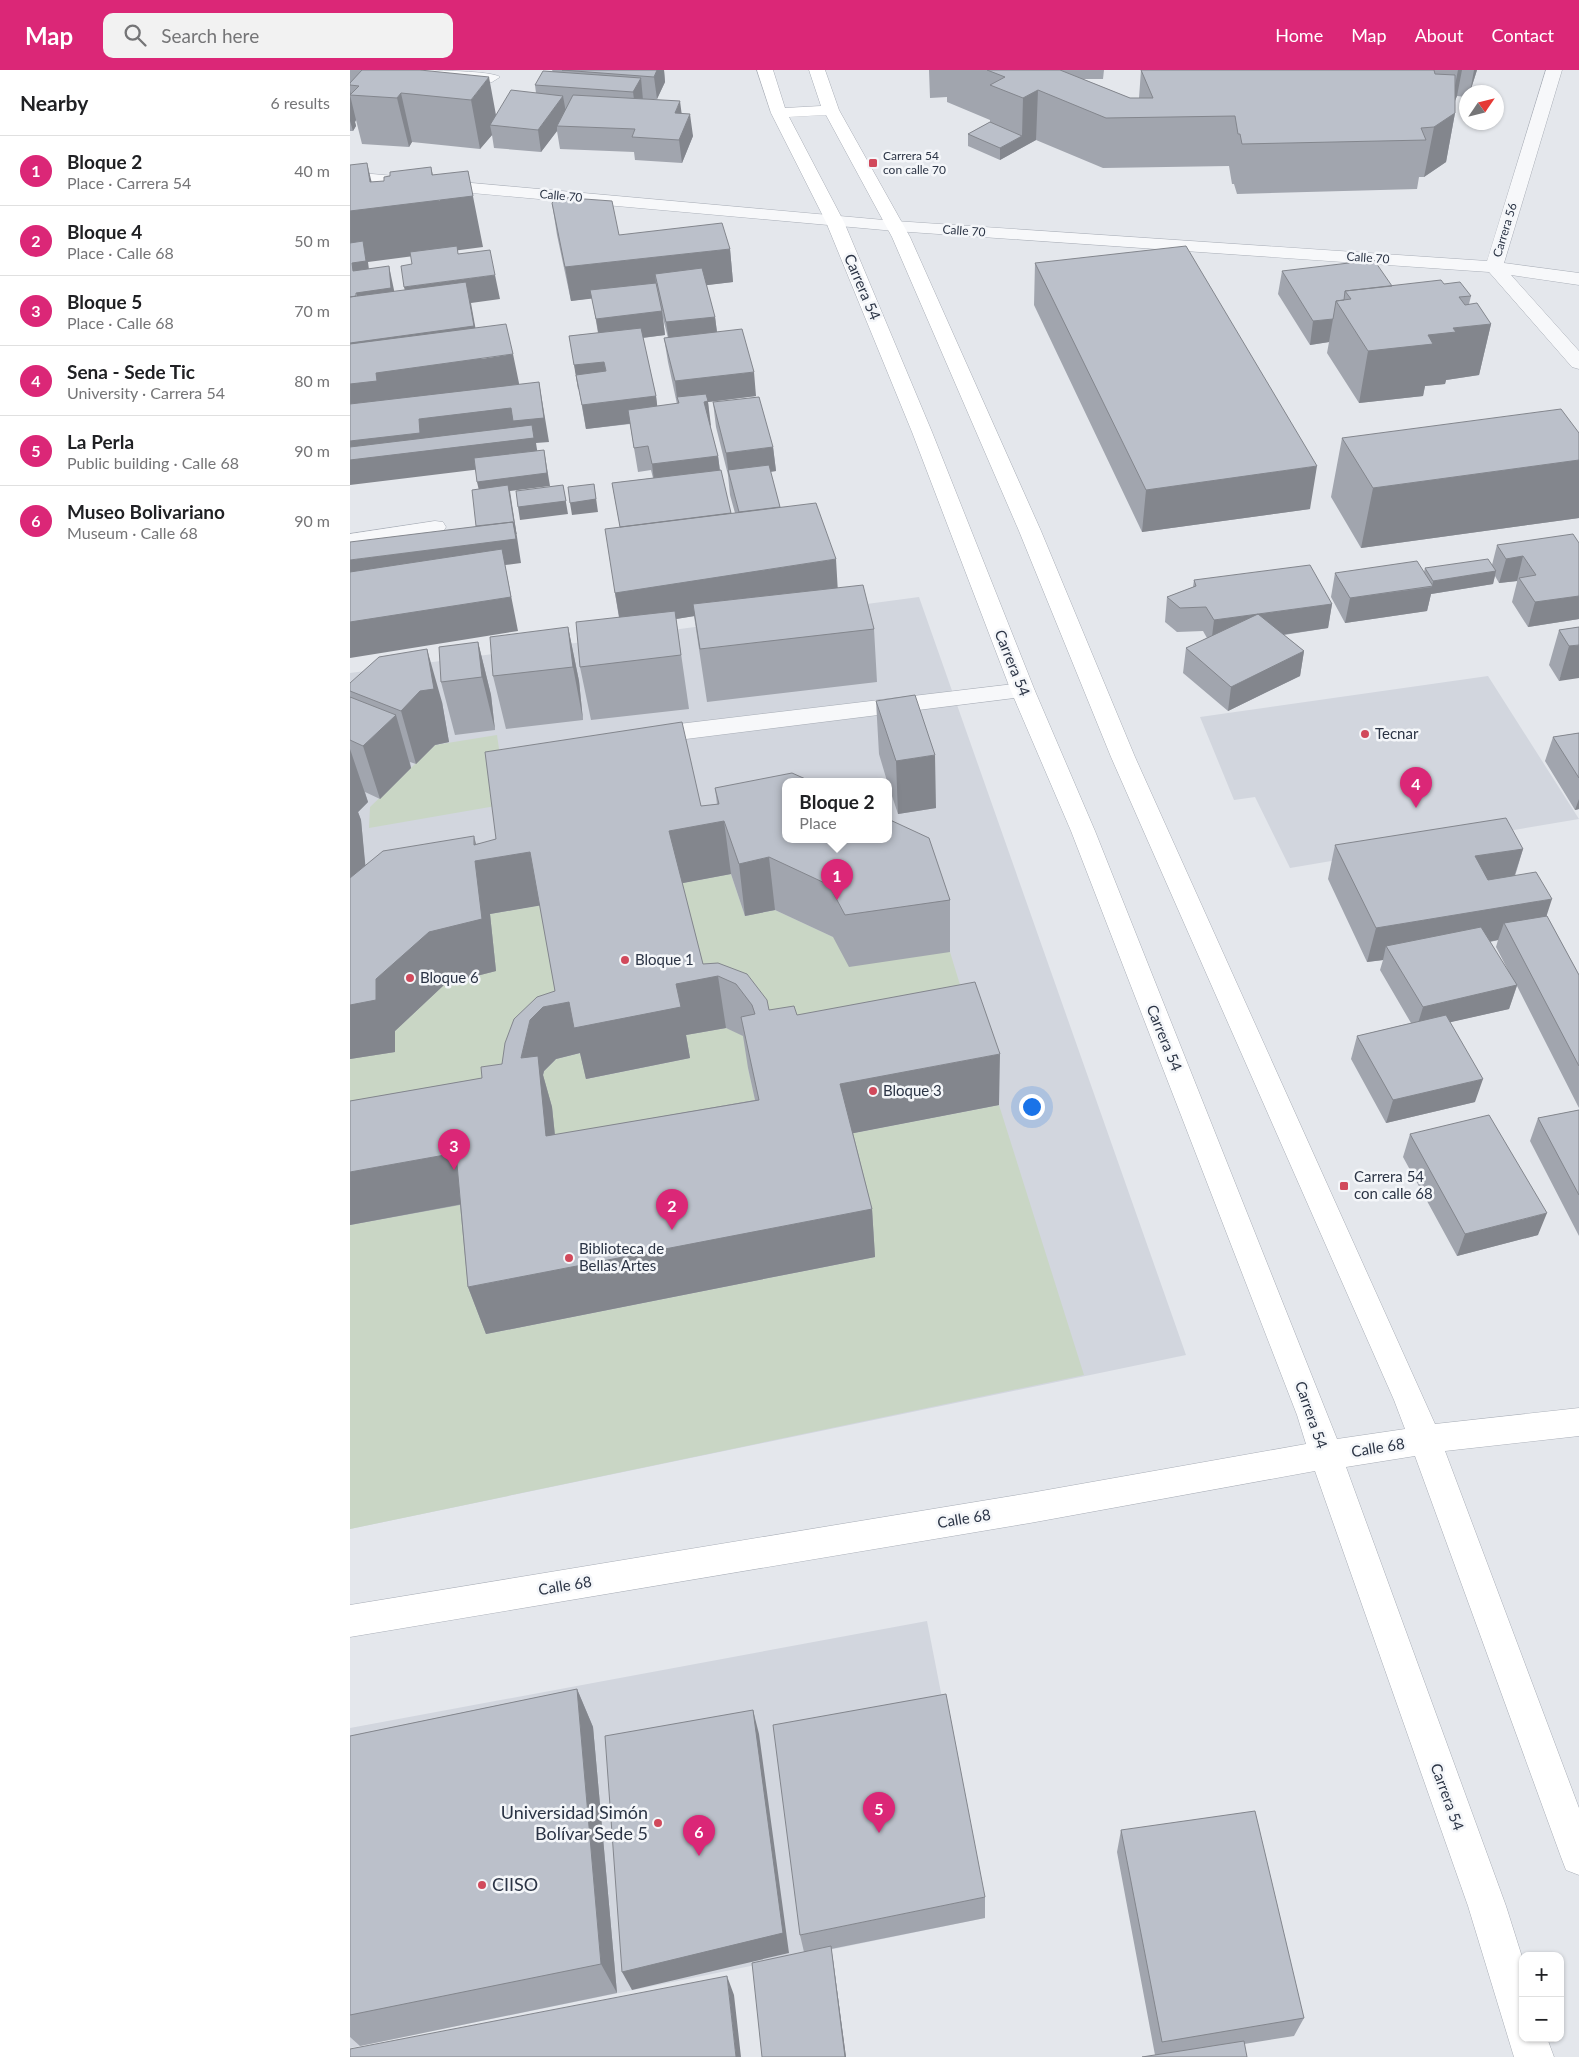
<!DOCTYPE html>
<html lang="en">
<head>
<meta charset="utf-8">
<style>
  body { margin:0; font-family:Lato,sans-serif; background:#f2f2f2; color:#202124 }
  .controls { position:absolute; right:15px; bottom:15px; display:grid; overflow:hidden; border-radius:10px; box-shadow:0 1px 4px #0004 }
  .controls button { width:45px; height:45px; display:grid; place-items:center; padding:0; border:0; border-bottom:1px solid #e0e0e0; background:#fff; color:#202124; font:25px sans-serif }
  .compass { position:absolute; left:1109px; top:15px; width:45px; height:45px; border-radius:50%; background:#fff; box-shadow:0 1px 4px #0004; rotate:55deg }
  .you { position:absolute; left:681px; top:1036px; width:18px; height:18px; margin:-12px; border:4px solid #fff; border-radius:50%; background:#1a73e8; box-shadow:0 0 0 8px #1a73e833 }
  .badge { display:grid; place-items:center; width:32px; height:32px; border-radius:50%; background:#db2777; color:#fff; font-size:16px; font-weight:700 }
  .pin { position:absolute; translate:-50% -41px; filter:drop-shadow(0 1px 2px #0008) }
  .pin::after { content:''; position:absolute; top:26px; width:18px; height:15px; background:inherit; clip-path:polygon(0 0,100% 0,50% 100%) }
  .popup { position:absolute; left:432px; top:708px; width:110px; height:65px; box-sizing:border-box; display:grid; place-content:center; border-radius:10px; background:#fff; filter:drop-shadow(0 1px 4px #0005); font-size:16px; white-space:nowrap; color:#757577 }
  .popup b { font-size:19px; color:#202124 }
  .popup::after { content:''; position:absolute; left:50%; top:100%; margin-left:-10px; border:10px solid transparent; border-top-color:#fff }
  .list { margin:0; padding:0; list-style:none }
  h2 { display:flex; justify-content:space-between; align-items:center; height:65px; margin:0; padding:0 20px; font-size:21px }
  h2 small { font-size:16px; font-weight:400; color:#757577 }
  .list li { display:grid; grid-template-columns:32px 1fr auto; gap:15px; align-items:center; box-sizing:border-box; height:70px; padding:0 20px; border-top:1px solid #e0e0e0 }
  .list b { display:block; font-size:19px; white-space:nowrap }
  .list p { margin:0; font-size:16px; white-space:nowrap; color:#757577 }
  .list em { font-size:16px; font-style:normal; color:#757577 }
  .icon { flex:none; width:28px; height:28px; fill:none; stroke:currentColor; stroke-width:2; stroke-linecap:round; stroke-linejoin:round }
  .map { position:relative; flex:none; width:1229px; height:1987px; overflow:hidden }
  header { display:flex; align-items:center; gap:30px; box-sizing:border-box; height:70px; padding:0 25px; background:#db2777; color:#fff }
  header strong { font-size:24px }
  nav { display:flex; gap:28px; margin-inline-start:auto; font-size:18px }
  .search { width:350px; height:45px; background:#f2f2f2; display:flex; align-items:center; gap:12px; box-sizing:border-box; padding:0 18px; border-radius:10px; color:#757577; font-size:19px }
  main { display:flex }
  aside { flex:1; background:#fff }
  .map>svg:first-child { display:block }
  .built { fill:#d2d6de; fill-rule:evenodd }
  .green { fill:#c9d6c5 }
  .lines { fill:none; stroke-linecap:round; stroke-linejoin:round }
  .lane-casing { stroke:#a9aeb7; stroke-width:1 }
  .street-casing { stroke:#a9aeb7; stroke-width:1 }
  .secondary-casing { stroke:#a9aeb7; stroke-width:1 }
  .lane { fill:#f7f8fa; fill-rule:evenodd }
  .street { fill:#f7f8fa; fill-rule:evenodd }
  .secondary { fill:#fff; fill-rule:evenodd }
  .wall { fill:#a1a5ae; fill-rule:evenodd }
  .shaded-wall { fill:#83868d }
  .building { fill:#bbc0ca; stroke:#83868d; fill-rule:evenodd }
  .poi-dot { fill:#d1495b; stroke:#f4f6f9; stroke-width:2 }
  .labels { text-anchor:middle; stroke-width:5; stroke-linejoin:round; paint-order:stroke }
  .far-poi-label { font-size:12px; fill:#2b3445; stroke:#f4f6f9; text-anchor:start }
  .far-street-label { font-size:12px; fill:#2b3445; stroke:#f4f6f9 }
  .street-label { font-size:15px; fill:#2b3445; stroke:#f4f6f9 }
  .poi-label { font-size:15px; fill:#2b3445; stroke:#f4f6f9; text-anchor:start }
  .near-poi-label { font-size:18px; fill:#2b3445; stroke:#f4f6f9; text-anchor:end }
</style>
</head>
<body>
<header>
<strong>Map</strong>
<div class="search"><svg class="icon" aria-label="search" viewBox="0 0 24 24"><circle cx="10" cy="10" r="6"/><path d="M15 15l6 6"/></svg>Search here</div>
<nav><a>Home</a><a>Map</a><a>About</a><a>Contact</a></nav>
</header>
<main>
<aside>
<h2>Nearby<small>6 results</small></h2>
<ul class="list">
<li><span class="badge">1</span><div><b>Bloque 2</b><p>Place · Carrera 54</p></div><em>40 m</em></li>
<li><span class="badge">2</span><div><b>Bloque 4</b><p>Place · Calle 68</p></div><em>50 m</em></li>
<li><span class="badge">3</span><div><b>Bloque 5</b><p>Place · Calle 68</p></div><em>70 m</em></li>
<li><span class="badge">4</span><div><b>Sena - Sede Tic</b><p>University · Carrera 54</p></div><em>80 m</em></li>
<li><span class="badge">5</span><div><b>La Perla</b><p>Public building · Calle 68</p></div><em>90 m</em></li>
<li><span class="badge">6</span><div><b>Museo Bolivariano</b><p>Museum · Calle 68</p></div><em>90 m</em></li>
</ul>
</aside>
<div class="map">
<svg width="1229" height="1987" viewBox="0 0 1229 1987">
  <rect width="100%" height="100%" fill="#e4e7ec"/>
  <!-- built -->
  <path class="built" d="M569,527L836,1285L0,1459V603ZM436,711H538V769H436Z
    M1138,606L1229,749L940,798L905,727L884,730L850,647Z
    M577,1551L635,1848L0,1978V1658Z"/>
  <!-- green -->
  <path class="green" d="M147,665L157,734L19,758L20,737L85,675Z
    M381,804L395,846L425,840L483,867L600,882L625,964L423,981L361,946L328,814Z
    M193,835L218,973L0,1084V989L45,961L140,844Z
    M376,958L393,965L409,986L398,998L416,1080L210,1116L187,1030L194,1001L206,989L231,983L237,1009L340,988L335,965Z
    M649,1035L734,1305L0,1459V1155L123,1132L136,1264L525,1187L494,1065Z"/>
  <g class="lines">
    <defs>
      <path id="lane" d="M47,0C64,0 142,0 150,7L142,12L55,5Z
        M85,451L93,452L96,457L93,462L0,476V464Z
        M673,613L681,616L685,621L681,626L312,672L304,670L300,664L304,658L312,656Z"/>
      <path id="street" d="M1196,0H1212L1154,193L1229,203V215L1161,205L1229,281V299L1222,297L1139,202L545,161L0,112V102L545,151L1137,191Z"/>
      <path id="secondary" d="M407,0H423L435,38L471,36L459,0H475L489,40L560,167L691,461L785,687L1085,1354L1229,1338V1366L1095,1381L1229,1738V1805L1216,1800L1211,1787L1065,1386L996,1397L1156,1836L1173,1890V1968H1197L1204,1987H1164L1118,1836L965,1401L680,1453L0,1567V1535L680,1423L956,1374L947,1345L721,761L661,621L562,362L476,152L421,43ZM476,45L542,167L669,461L761,687L1044,1330L1055,1359L987,1369L745,761L685,621L582,362L494,152L439,47Z"/>
    </defs>
    <!-- lane casing -->
    <use href="#lane" class="lane-casing"/>
    <!-- street casing -->
    <use href="#street" class="street-casing"/>
    <!-- secondary casing -->
    <use href="#secondary" class="secondary-casing"/>
    <!-- lane -->
    <use href="#lane" class="lane"/>
    <!-- street -->
    <use href="#street" class="street"/>
    <!-- secondary -->
    <use href="#secondary" class="secondary"/>
  </g>
  <!-- wall -->
  <path class="wall" d="M0,0H71L146,45L186,23L185,15L203,2L202,0H314L315,12L307,29H293L332,43L343,66L332,93L285,90L284,82L210,79L207,61L191,82L144,78L142,65L130,79L62,72L59,77L12,74L6,50L5,52L6,56L3,61H0Z
    M566,0H754L753,9H733L780,28H789L791,0H1127L1120,22H1116V27L1107,26L1105,30V43L1096,92L1074,107H1069L1067,119L887,124L884,114H882L879,96L753,98L686,70L650,90L618,76V64L640,52V50L597,32V27L580,28L579,0Z
    M202,133L269,165L380,179L383,212L356,215L365,247L367,262L406,326L358,332L360,356L368,386L370,400L381,443H385L380,425L378,405L366,357L363,332L423,377L426,401L420,402L430,437L488,518L524,559L527,612L357,632L344,546L326,549L339,639L241,650L230,597L269,548L265,523L270,457L262,413L303,408L301,400L288,402L280,354L236,359L219,266L248,263L242,228L221,231L207,165ZM313,248L318,268H314L318,292L327,334L307,336L306,326L293,268L315,265Z
    M685,193L960,439L792,462L684,235Z
    M932,201L1042,216L1094,214L1121,226L1119,234L1141,254L1129,305L1096,310L1095,314L1075,316L1073,326L1009,333L977,283L979,272L960,275L928,224Z
    M1229,363V448L1011,478L981,427L992,368Z
    M1229,473V549L1178,557L1162,532L1167,512V511L1149,513L1145,506L1143,514L1081,524L1077,541L995,553L981,527L985,503L1074,502L1075,498L1142,495L1147,475Z
    M844,510L982,534L978,558L934,565L954,581L950,606L878,641L833,603L836,578L857,568L853,561L827,562L815,552L817,527L843,517Z
    M218,557L229,611L233,650L156,659L143,606Z
    M1229,557L1209,611L1199,595L1209,560Z
    M128,572L141,625L145,660L105,665L91,612Z
    M0,613L92,632L99,672L85,675L66,694L60,692L61,698L30,729L15,722L18,732L8,742L11,750L15,796L126,774L367,734L365,718L600,830V882L499,897L483,867L425,840L395,846L381,804L332,813L353,894L368,893L419,940L447,945L649,1035L503,1063L522,1139L525,1187L136,1264L118,1217L110,1135L0,1155V1031L132,1008L152,994L205,921L190,835L140,844L146,901L95,914L45,961V982L0,989ZM376,958L393,966L398,998L405,1030L205,1065L202,1037L193,1005L194,1001L206,989L230,983L236,1009L340,988L336,965Z
    M526,631L586,738L548,744L538,714V711H537L529,684Z
    M1229,663V739L1225,740L1195,691L1203,667Z
    M985,775L1173,779L1165,806L1197,846L1229,905V1038L1167,916L1159,939L1100,952L1125,1032L1036,1053L1001,989L1007,966L1061,953L1030,900L1033,890L1017,892L978,809ZM1148,870L1146,877L1160,904L1140,872Z
    M1229,1040V1166L1180,1071L1188,1048Z
    M1060,1064L1188,1165L1107,1186L1053,1087Z
    M227,1619L243,1657L267,1923L10,1976L0,1967V1666Z
    M771,1760L954,1948L944,1966L894,1974L805,1985L767,1782Z
    M635,1827V1848L481,1879L483,1890L496,1987H412L454,1882L450,1865Z"/>
  <!-- shaded-wall -->
  <path class="shaded-wall" d="M307,0H314L315,12L307,29L304,7Z
    M1108,0H1112L1107,26L1099,46Z
    M1124,0H1127L1120,22Z
    M139,7L148,56L140,55L142,65L130,79L121,30Z
    M291,8L293,30L286,44L283,22Z
    M0,20L1,25H0L6,50L5,52L6,56L3,61L0,51Z
    M688,20L686,70L650,90V78L672,66L673,28Z
    M51,23L62,72L59,77L47,28Z
    M213,26L217,48L207,56V61L191,82L188,60Z
    M330,31L333,54L325,43Z
    M1105,43L1096,92L1074,107L1084,57Z
    M340,44L343,66L332,93L329,70Z
    M17,93L28,138L82,105L81,97L89,131L118,101L133,177L18,192L21,215L39,196L44,220L47,242L13,256L0,194V141L20,112Z
    M380,179L383,212L309,221L305,204L307,221L221,231L215,197Z
    M145,205L150,229L121,233L131,289L163,284L170,318L0,350V273L60,241L54,217Z
    M312,241L315,265L250,273L246,249Z
    M365,247L368,270L320,276L316,252Z
    M983,249L979,272L960,275L963,251Z
    M1141,254L1129,305L1096,310L1095,314L1075,316L1073,326L1009,333L1018,281L1103,258Z
    M254,292L258,316L228,319L224,295Z
    M404,302L406,326L358,332L361,356L327,328L325,311Z
    M189,312L199,372L186,373L189,392L0,415V371L69,349Z
    M306,326L309,350L236,359L232,335Z
    M423,377L426,401L379,407L376,383Z
    M194,380L200,416L160,421L171,493L155,495L168,561L0,588V490L129,473L159,421L130,425L127,412Z
    M368,386L371,410L305,419L302,394Z
    M1229,390V448L1011,478L1023,418Z
    M967,396L960,439L792,462L796,420Z
    M244,414L248,442L222,445L220,433Z
    M213,415L218,444L170,450L168,437Z
    M1173,486L1167,511L1149,513L1156,489Z
    M486,489L488,523L326,549L339,639L326,549L271,557L265,523Z
    M1146,501L1143,514L1081,524L1077,541L995,553L1000,528L1082,517L1083,511Z
    M1229,526V549L1178,557L1185,532Z
    M982,534L978,558L861,575L864,550Z
    M218,557L229,611L233,650L223,597Z
    M128,572L141,625L145,660L132,607Z
    M1229,575V608L1209,611L1219,576Z
    M77,579L92,632L99,672L85,675L66,694L51,641Z
    M954,581L950,606L878,641L881,617Z
    M46,645L61,698L30,729L13,676Z
    M0,679L18,732L8,742L11,750L19,833L0,836Z
    M585,685L586,738L548,744L546,691Z
    M1229,729V739L1225,740Z
    M374,751L381,804L328,814L319,761Z
    M124,766L130,790L180,782L193,835L140,844L146,901L95,914L45,961V982L0,989V935L26,909L125,791Z
    M1173,779L1162,813L1115,821L1125,786Z
    M419,787L425,840L395,846L389,794Z
    M1202,829L1191,863L1154,853L1148,870L1043,888L1036,876L1033,890L1017,892L1026,858Z
    M368,906L376,958L336,965L340,988L236,1009L230,983L206,989L194,1001L193,1005L202,1037L210,1116L171,988L180,950L193,937L219,932Z
    M1167,915L1159,939L1066,960L1073,937Z
    M650,984L649,1035L494,1065L490,1014Z
    M1133,1009L1125,1032L1036,1053L1043,1030Z
    M106,1083L123,1132L0,1155V1102Z
    M522,1139L525,1187L136,1264L118,1217Z
    M1197,1143L1188,1165L1107,1186L1115,1164Z
    M227,1619L243,1657L267,1923L251,1894Z
    M403,1640L409,1664L439,1883L282,1920L272,1902Z
    M481,1876L483,1890L496,1987H495Z
    M377,1906L384,1925L391,1987H386Z"/>
  <!-- building -->
  <path class="building" d="M12,0H70L139,7L121,30L51,23L47,28L0,25L9,16L0,15V13Z
    M212,0H307L304,7Z
    M637,0H710L780,28H803L791,0H1084L1085,4L1105,5V43L1084,57L1071,58L1076,70L892,74L890,64H888L885,46L756,48L688,20L673,28L640,15L655,7Z
    M193,1L291,8L283,22L185,15Z
    M161,20L213,26L188,60L140,55Z
    M223,25L330,31L325,43L340,44L329,70L282,67L285,59L207,56Z
    M640,52L672,66L650,78L618,64Z
    M17,93L20,112L34,111V107L40,106V102L81,97L82,105L118,101L123,126L0,141V95Z
    M207,127L262,131L269,165L372,153L380,179L215,197L202,133Z
    M13,171L16,191L2,193L3,201L39,196L41,218L6,223V226L0,227V173Z
    M107,176L108,184L140,180L145,205L54,217L51,196L62,194L60,182Z
    M836,176L967,396L796,420L685,193Z
    M1024,190L1042,216L995,221L994,230L986,231L983,249L963,251L932,201Z
    M352,198L365,247L316,252L305,204Z
    M1091,210L1094,214L1110,212L1121,226L1109,227L1115,235L1127,233L1141,254L1103,258L1106,262L1078,265L1083,274L1018,281L986,231L1001,229L995,221Z
    M116,212L124,256L0,273V227Z
    M306,213L312,241L246,249L240,220Z
    M156,254L163,284L26,303L27,311L0,314V274Z
    M291,258L306,326L232,335L226,305L256,301L254,292L224,295L219,266Z
    M392,259L404,302L325,311L314,268Z
    M189,312L194,348L163,351L161,338L69,349L70,363L0,371V334Z
    M356,324L358,331L354,332L368,386L302,394L298,376L284,378L278,340L329,333L327,327Z
    M409,327L423,377L376,383L363,332Z
    M1211,339L1229,363V390L1023,418L992,368Z
    M182,355L184,368L0,390V377Z
    M194,380L197,403L127,412L124,388Z
    M419,395L430,437L389,442L378,400Z
    M371,400L381,443L270,457L262,413Z
    M244,414L246,429L220,433L218,417Z
    M158,415L166,464L163,452L126,456L122,420Z
    M213,415L216,431L168,437L166,421Z
    M466,433L486,489L265,523L255,459Z
    M163,452L166,469L0,490V472Z
    M1223,464L1229,473V526L1185,532L1169,508L1186,505L1173,486L1156,489L1147,475Z
    M152,479L161,527L0,552V502Z
    M1138,489L1146,501L1083,511L1075,498Z
    M1067,491L1083,516L1000,528L985,503Z
    M960,495L982,534L864,550L856,537L830,538L817,527L846,516L844,510Z
    M513,515L524,559L350,579L343,534Z
    M325,541L331,585L230,597L226,552Z
    M908,544L954,581L881,617L836,578Z
    M218,557L223,597L143,606L140,567Z
    M1229,557V575L1219,576L1209,560Z
    M128,572L132,607L91,612L89,577Z
    M77,579L84,619L70,621L51,641L0,621V613L29,587Z
    M565,625L585,685L546,691L526,631Z
    M0,627L46,645L13,676L0,670Z
    M332,652L351,736L369,734L365,718L442,703L460,711H436V769H538V749L579,768L600,830L495,845L479,815L419,787L389,794L374,751L319,761L353,894L368,893L397,904L417,930L419,940L444,936L447,945L625,912L650,984L490,1014L522,1139L118,1217L106,1083L0,1102V1031L132,1008L131,997L152,994L155,973L164,949L187,927L205,921L180,782L125,791L132,849L79,862L26,909V930L0,935V808L33,781L124,766V775L146,769L135,682ZM368,906L386,914L402,935L405,944L391,947L409,1030L196,1066L188,986L171,988L180,950L193,937L219,932L224,958L331,937L326,914Z
    M1229,663V708L1203,667Z
    M1156,748L1173,779L1125,786L1138,810L1186,802L1202,829L1026,858L985,775Z
    M1197,846L1229,905V996L1154,853Z
    M1131,857L1167,915L1073,937L1036,876Z
    M1096,945L1133,1009L1043,1030L1007,966Z
    M1229,1040V1125L1188,1048Z
    M1139,1045L1197,1143L1115,1164L1060,1064Z
    M227,1619L251,1894L0,1945V1666Z
    M596,1624L635,1827L450,1865L423,1655Z
    M403,1640L433,1863L272,1902L255,1666Z
    M905,1741L954,1948L812,1972L771,1760Z
    M481,1876L495,1987H412L402,1893Z
    M377,1906L386,1987H0V1979Z
    M894,1971L897,1987H792Z"/>
  <!-- markers -->
  <g class="poi-dot">
    <rect x="518" y="88" width="10" height="10" rx="2.5"/>
    <circle cx="1015" cy="664" r="5"/>
    <circle cx="275" cy="890" r="5"/>
    <circle cx="60" cy="908" r="5"/>
    <circle cx="523" cy="1021" r="5"/>
    <rect x="989" y="1111" width="10" height="10" rx="2.5"/>
    <circle cx="219" cy="1188" r="5"/>
    <circle cx="308" cy="1753" r="5"/>
    <circle cx="132" cy="1815" r="5"/>
  </g>
  <g class="labels">
    <!-- far-poi labels -->
    <g class="far-poi-label">
      <text x="533" y="90">Carrera 54<tspan x="533" dy="14">con calle 70</tspan></text>
    </g>
    <!-- far-street labels -->
    <g class="far-street-label">
      <text transform="translate(211 126) rotate(5)" y="4">Calle 70</text>
      <text transform="translate(1155 160) rotate(-73)" y="4">Carrera 56</text>
      <text transform="translate(614 161) rotate(4)" y="4">Calle 70</text>
      <text transform="translate(1018 188) rotate(4)" y="4">Calle 70</text>
    </g>
    <!-- street labels -->
    <g class="street-label">
      <text transform="translate(512 217) rotate(67)" y="5">Carrera 54</text>
      <text transform="translate(662 593) rotate(68)" y="5">Carrera 54</text>
      <text transform="translate(814 968) rotate(68)" y="5">Carrera 54</text>
      <text transform="translate(961 1345) rotate(71)" y="5">Carrera 54</text>
      <text transform="translate(1028 1378) rotate(-9)" y="5">Calle 68</text>
      <text transform="translate(614 1449) rotate(-9)" y="5">Calle 68</text>
      <text transform="translate(215 1516) rotate(-9)" y="5">Calle 68</text>
      <text transform="translate(1097 1727) rotate(70)" y="5">Carrera 54</text>
    </g>
    <!-- poi labels -->
    <g class="poi-label">
      <text x="1025" y="669">Tecnar</text>
      <text x="285" y="895">Bloque 1</text>
      <text x="70" y="913">Bloque 6</text>
      <text x="533" y="1026">Bloque 3</text>
      <text x="1004" y="1112">Carrera 54<tspan x="1004" dy="17">con calle 68</tspan></text>
      <text x="229" y="1184">Biblioteca de<tspan x="229" dy="17">Bellas Artes</tspan></text>
    </g>
    <!-- near-poi labels -->
    <g class="near-poi-label">
      <text x="298" y="1749">Universidad Simón<tspan x="298" dy="21">Bolívar Sede 5</tspan></text>
      <text x="142" y="1821" text-anchor="start">CIISO</text>
    </g>
  </g>
</svg>
<div class="controls">
<button>+</button>
<button>−</button>
</div>
<svg class="compass" viewBox="-18 -18 36 36"><path d="M0-13l5 13h-10z" fill="#e53935"/><path d="M0 13l5-13h-10z" fill="#757577"/></svg>
<div class="you"></div>
<div class="pin badge" style="left:487px;top:830px">1</div>
<div class="popup"><b>Bloque 2</b>Place</div>
<div class="pin badge" style="left:322px;top:1160px">2</div>
<div class="pin badge" style="left:104px;top:1100px">3</div>
<div class="pin badge" style="left:1066px;top:738px">4</div>
<div class="pin badge" style="left:529px;top:1763px">5</div>
<div class="pin badge" style="left:349px;top:1786px">6</div>
</div>
</main>
</body>
</html>
